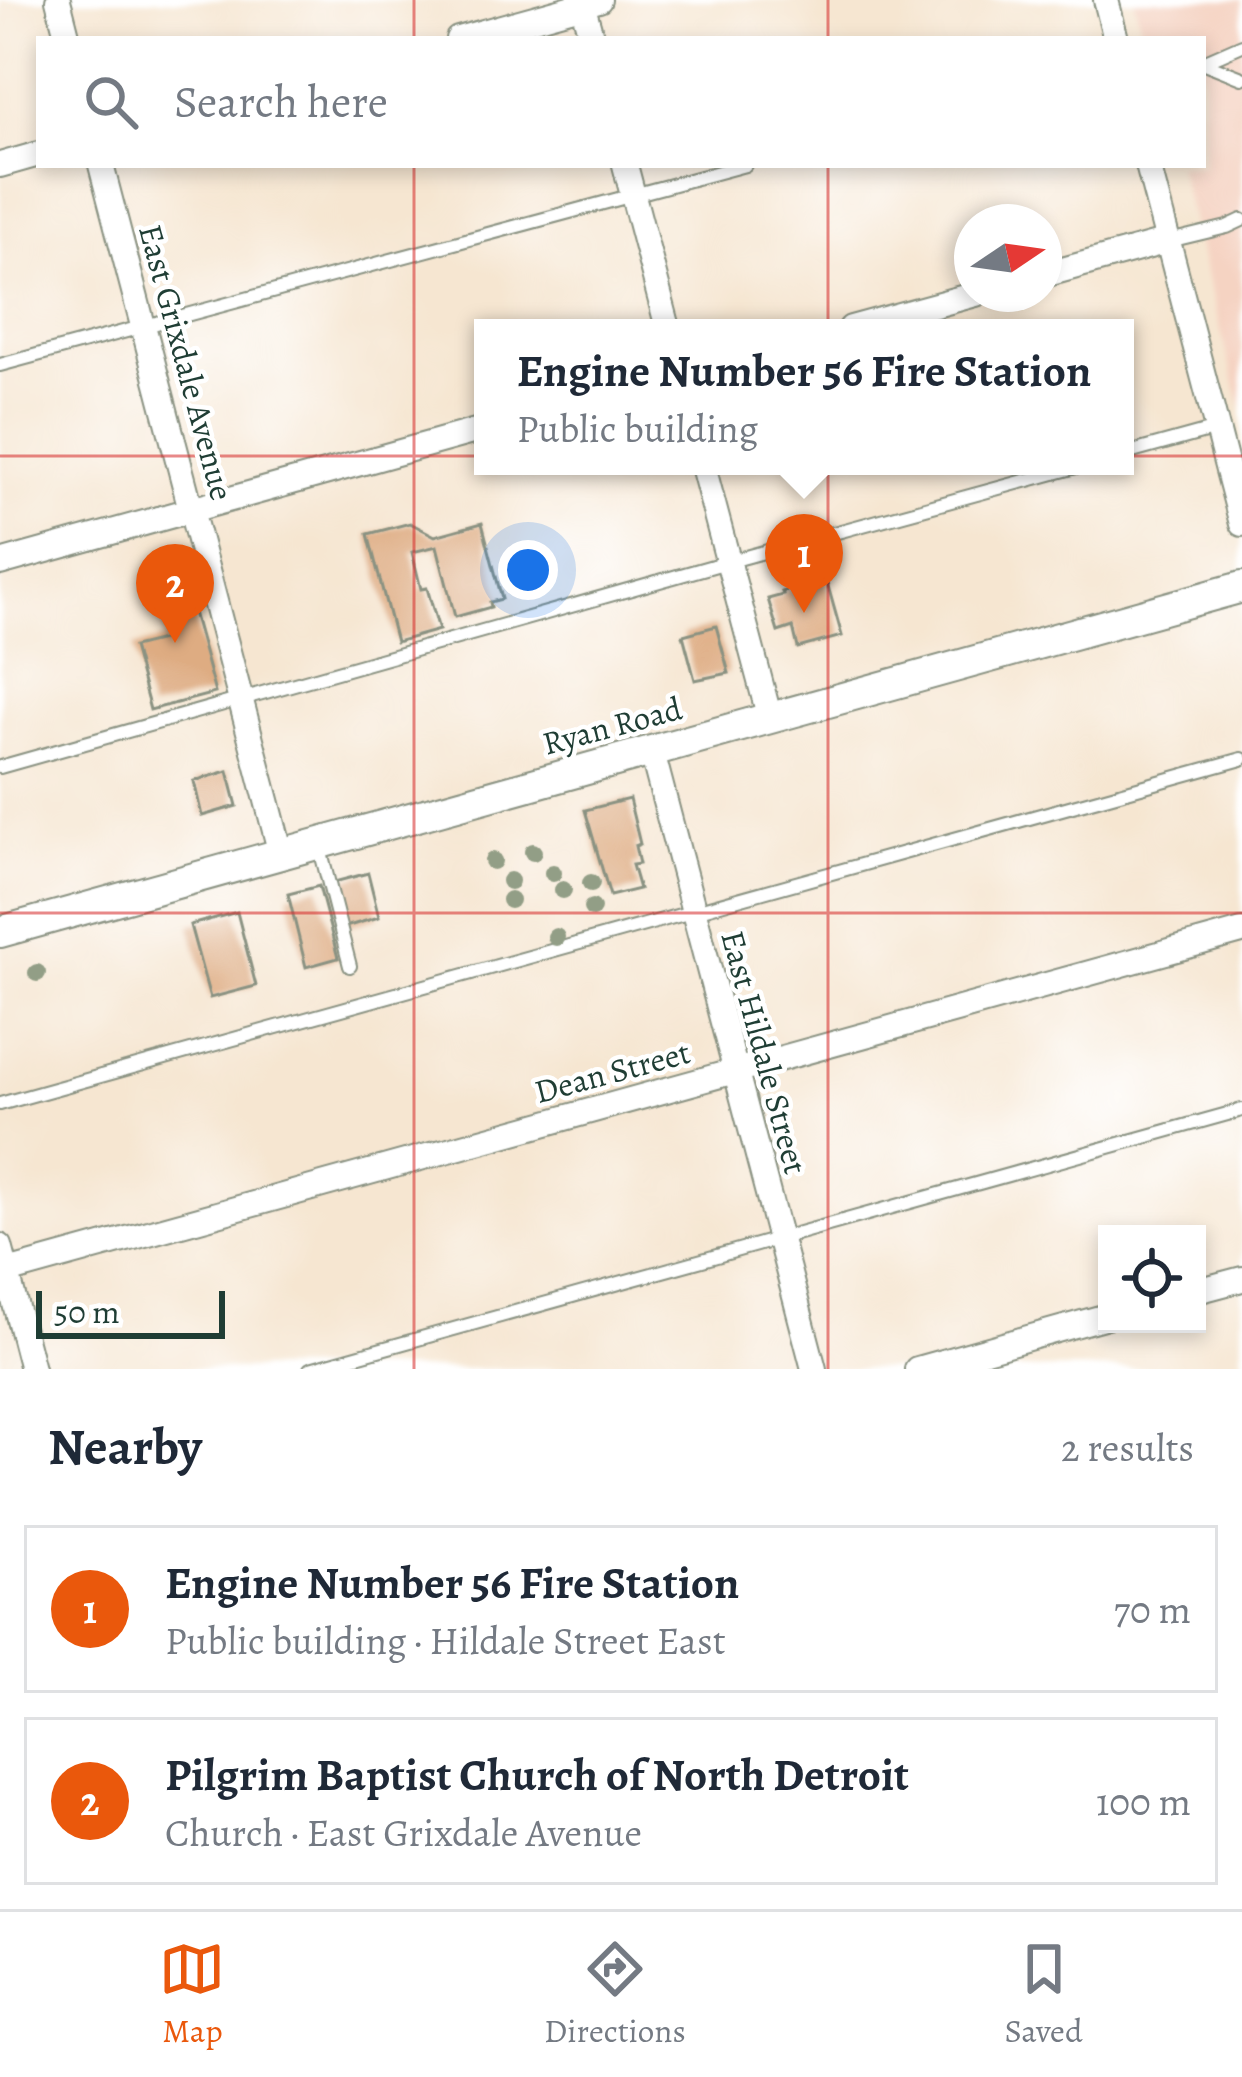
<!DOCTYPE html>
<html lang="en">
<head>
<meta charset="utf-8">
<style>
  body { margin:0; font-family:Alegreya,serif; background:#f6f6f7; color:#1f2937 }
  .controls { position:absolute; right:36px; bottom:36px; display:grid; overflow:hidden; border-radius:0px; box-shadow:0 6px 18px #0003 }
  .controls button { width:108px; height:108px; display:grid; place-items:center; padding:0; border:0; border-bottom:3px solid #e0e1e3; background:#fff; color:#1f2937; font:60px sans-serif }
  .compass { position:absolute; left:954px; top:204px; width:108px; height:108px; border-radius:50%; background:#fff; box-shadow:0 6px 18px #0003; rotate:77deg }
  .scale { position:absolute; left:36px; bottom:30px; width:189px; box-sizing:border-box; padding-left:12px; border:6px solid #1f3d34; border-top:0; font-size:33px; line-height:42px; white-space:nowrap; color:#1f3d34; -webkit-text-stroke:9px #fff; paint-order:stroke }
  .you { position:absolute; left:528px; top:570px; width:42px; height:42px; margin:-30px; border:9px solid #fff; border-radius:50%; background:#1a73e8; box-shadow:0 0 0 18px #1a73e833 }
  .badge { display:grid; place-items:center; width:78px; height:78px; border-radius:50%; background:#ea580c; color:#fff; font-size:39px; font-weight:700 }
  .pin { position:absolute; translate:-50% -99px; filter:drop-shadow(0 3px 6px #0008) }
  .pin::after { content:''; position:absolute; top:63px; width:42px; height:36px; background:inherit; clip-path:polygon(0 0,100% 0,50% 100%) }
  .popup { position:absolute; left:474px; top:319px; width:660px; height:156px; box-sizing:border-box; display:grid; place-content:center; border-radius:0px; background:#fff; filter:drop-shadow(0 3px 9px #0005); font-size:39px; white-space:nowrap; color:#747a83 }
  .popup b { font-size:45px; color:#1f2937 }
  .popup::after { content:''; position:absolute; left:50%; top:100%; margin-left:-24px; border:24px solid transparent; border-top-color:#fff }
  .list { margin:0; padding:0; list-style:none }
  h2 { display:flex; justify-content:space-between; align-items:center; height:156px; margin:0; padding:0 48px; font-size:51px }
  h2 small { font-size:39px; font-weight:400; color:#747a83 }
  .list li { display:grid; grid-template-columns:78px 1fr auto; gap:36px; align-items:center; box-sizing:border-box; height:168px; margin:0 24px 24px; padding:0 24px; border:3px solid #e0e1e3; border-radius:0px }
  .list b { display:block; font-size:45px; white-space:nowrap }
  .list p { margin:0; font-size:39px; white-space:nowrap; color:#747a83 }
  .list em { font-size:39px; font-style:normal; color:#747a83 }
  .icon { flex:none; width:66px; height:66px; fill:none; stroke:currentColor; stroke-width:2; stroke-linecap:round; stroke-linejoin:round }
  .map { position:relative; flex:none; width:1242px; height:1369px; overflow:hidden }
  .search { position:absolute; background:#fff; box-shadow:0 6px 18px #0003; left:36px; right:36px; top:36px; height:132px; display:flex; align-items:center; gap:30px; box-sizing:border-box; padding:0 42px; border-radius:0px; color:#747a83; font-size:45px }
  .sheet { height:540px; background:#fff }
  nav { display:flex; justify-content:space-around; align-items:center; box-sizing:border-box; height:168px; border-top:3px solid #e0e1e3; background:#fff; font-size:33px; color:#747a83 }
  nav a { display:grid; justify-items:center; gap:6px }
  nav .on { color:#ea580c }
  .map>svg:first-child { display:block }
  .built { fill:#f5d3c2 }
  .building { fill:#deac82 }
  .lines { fill:none; stroke-linecap:round; stroke-linejoin:round }
  .service-casing { stroke:#8a9282; stroke-width:16 }
  .minor-casing { stroke:#8a9282; stroke-width:28 }
  .tertiary-casing { stroke:#8a9282; stroke-width:34 }
  .service { stroke:#fff; stroke-width:12 }
  .minor { stroke:#fff; stroke-width:24 }
  .tertiary { stroke:#fff; stroke-width:30 }
  .tree { fill:#929e86 }
  .grid { fill:none; stroke:#d62828; stroke-width:3; stroke-opacity:0.55 }
  .labels { text-anchor:middle; stroke-width:9; stroke-linejoin:round; paint-order:stroke }
  .street-label { font-size:33px; fill:#1f3d34; stroke:#fff }
</style>
</head>
<body>
<div class="map">
<svg width="1242" height="1369" viewBox="0 0 1242 1369">
  <rect width="100%" height="100%" fill="#fff"/>
  <filter id="ink" filterUnits="userSpaceOnUse"><feTurbulence type="fractalNoise" baseFrequency=".00833" numOctaves="2"/><feDisplacementMap in="SourceGraphic" scale="24" xChannelSelector="R" yChannelSelector="G"/><feConvolveMatrix kernelMatrix="1 2 1 2 8 2 1 2 1" color-interpolation-filters="sRGB"/></filter>
  <filter id="wash" filterUnits="userSpaceOnUse"><feTurbulence type="fractalNoise" baseFrequency=".004" numOctaves="4" result="noise"/><feDisplacementMap in="SourceGraphic" scale="48" xChannelSelector="R" yChannelSelector="G"/><feGaussianBlur stdDeviation="2.7" result="paint"/><feColorMatrix in="noise" values="0 0 0 0 0 0 0 0 0 0 0 0 0 0 0 0 0 1.4 0 .05"/><feComposite in="paint" operator="in"/></filter>
  <g filter="url(#wash)">
    <rect width="100%" height="100%" fill="#f6e6d1"/>
    <!-- built -->
    <path class="built" d="M1134,0H1242V410L1177,165H1203V39H1144Z"/>
    <g id="blocks">
      <!-- building -->
      <path class="building" d="M410,523L435,536L482,523L502,599L490,602L491,607L455,617L437,546L412,552L421,589L427,588L439,630L396,642L368,534Z
        M181,568L215,693L150,710L133,647L166,639L149,576Z
        M826,579L842,636L798,648L793,627L778,632L768,599L783,595L782,592Z
        M716,626L729,673L695,680L683,635Z
        M228,771L237,806L202,816L194,781Z
        M629,799L640,844L635,846L639,864L632,865L639,889L610,896L585,810Z
        M368,873L379,917L345,927L334,882Z
        M319,886L338,958L306,967L288,894Z
        M237,912L256,986L210,998L190,925Z"/>
    </g>
  </g>
  <g filter="url(#ink)">
    <use href="#blocks" fill-opacity="0" stroke="#8a9282" stroke-width="3"/>
    <g class="lines">
      <defs>
        <path id="service" d="M1203,62L1242,45
          M1204,63L1242,78
          M1169,241L1227,227L1242,220
          M0,365L745,165
          M1125,454L1216,429
          M0,767L727,562L1080,466
          M319,845L350,966
          M0,1104L1242,759
          M310,1369L1242,1110"/>
        <path id="minor" d="M58,0L68,39
          M581,0L592,39
          M1106,0L1116,39
          M458,39L599,0
          M0,165L39,154
          M101,165L281,854
          M625,165L668,328
          M1148,165L1242,524
          M1044,275L1168,241
          M851,328L976,294
          M703,466L770,719
          M0,563L483,429
          M652,752L814,1369
          M0,1246L32,1369
          M0,1274L1242,931
          M1197,1291L1242,1279
          M917,1369L1107,1316"/>
        <path id="tertiary" d="M0,932L1242,587"/>
      </defs>
      <!-- service casing -->
      <use href="#service" class="service-casing"/>
      <!-- minor casing -->
      <use href="#minor" class="minor-casing"/>
      <!-- tertiary casing -->
      <use href="#tertiary" class="tertiary-casing"/>
      <!-- service -->
      <use href="#service" class="service"/>
      <!-- minor -->
      <use href="#minor" class="minor"/>
      <!-- tertiary -->
      <use href="#tertiary" class="tertiary"/>
    </g>
    <!-- trees -->
    <g class="tree">
      <circle cx="533" cy="852" r="9"/>
      <circle cx="493" cy="861" r="9"/>
      <circle cx="553" cy="873" r="9"/>
      <circle cx="510" cy="881" r="9"/>
      <circle cx="591" cy="883" r="9"/>
      <circle cx="563" cy="890" r="9"/>
      <circle cx="510" cy="900" r="9"/>
      <circle cx="592" cy="908" r="9"/>
      <circle cx="556" cy="937" r="9"/>
      <circle cx="37" cy="973" r="9"/>
    </g>
  </g>
  <!-- grid -->
  <path class="grid" d="M414,0V39M828,0V39M414,165V1369M828,165V1369M0,456H1242M0,913H1242"/>
  <g class="labels">
    <!-- street labels -->
    <g class="street-label">
      <text transform="translate(187 362) rotate(75)" y="12">East Grixdale Avenue</text>
      <text transform="translate(612 725) rotate(-15)" y="12">Ryan Road</text>
      <text transform="translate(765 1052) rotate(75)" y="12">East Hildale Street</text>
      <text transform="translate(612 1071) rotate(-15)" y="12">Dean Street</text>
    </g>
  </g>
</svg>
<div class="controls">
<button><svg class="icon" aria-label="locate" viewBox="0 0 24 24"><circle cx="12" cy="12" r="6"/><path d="M12 2v4M12 18v4M2 12h4M18 12h4"/></svg></button>
</div>
<svg class="compass" viewBox="-18 -18 36 36"><path d="M0-13l5 13h-10z" fill="#e53935"/><path d="M0 13l5-13h-10z" fill="#747a83"/></svg>
<div class="scale">50 m</div>
<div class="you"></div>
<div class="pin badge" style="left:804px;top:613px">1</div>
<div class="popup"><b>Engine Number 56 Fire Station</b>Public building</div>
<div class="pin badge" style="left:175px;top:643px">2</div>
<div class="search"><svg class="icon" aria-label="search" viewBox="0 0 24 24"><circle cx="10" cy="10" r="6"/><path d="M15 15l6 6"/></svg>Search here</div>
</div>
<section class="sheet">
<h2>Nearby<small>2 results</small></h2>
<ul class="list">
<li><span class="badge">1</span><div><b>Engine Number 56 Fire Station</b><p>Public building · Hildale Street East</p></div><em>70 m</em></li>
<li><span class="badge">2</span><div><b>Pilgrim Baptist Church of North Detroit</b><p>Church · East Grixdale Avenue</p></div><em>100 m</em></li>
</ul>
</section>
<nav>
<a class="on"><svg class="icon" aria-label="map" viewBox="0 0 24 24"><path d="M3 6l6-2 6 2 6-2v14l-6 2-6-2-6 2zM9 4v14M15 6v14"/></svg>Map</a>
<a><svg class="icon" aria-label="directions" viewBox="0 0 24 24"><path d="M12 3l9 9-9 9-9-9zM9 14v-3h6M13 9l2 2-2 2"/></svg>Directions</a>
<a><svg class="icon" aria-label="saved" viewBox="0 0 24 24"><path d="M7 4h10v16l-5-4-5 4z"/></svg>Saved</a>
</nav>
</body>
</html>
